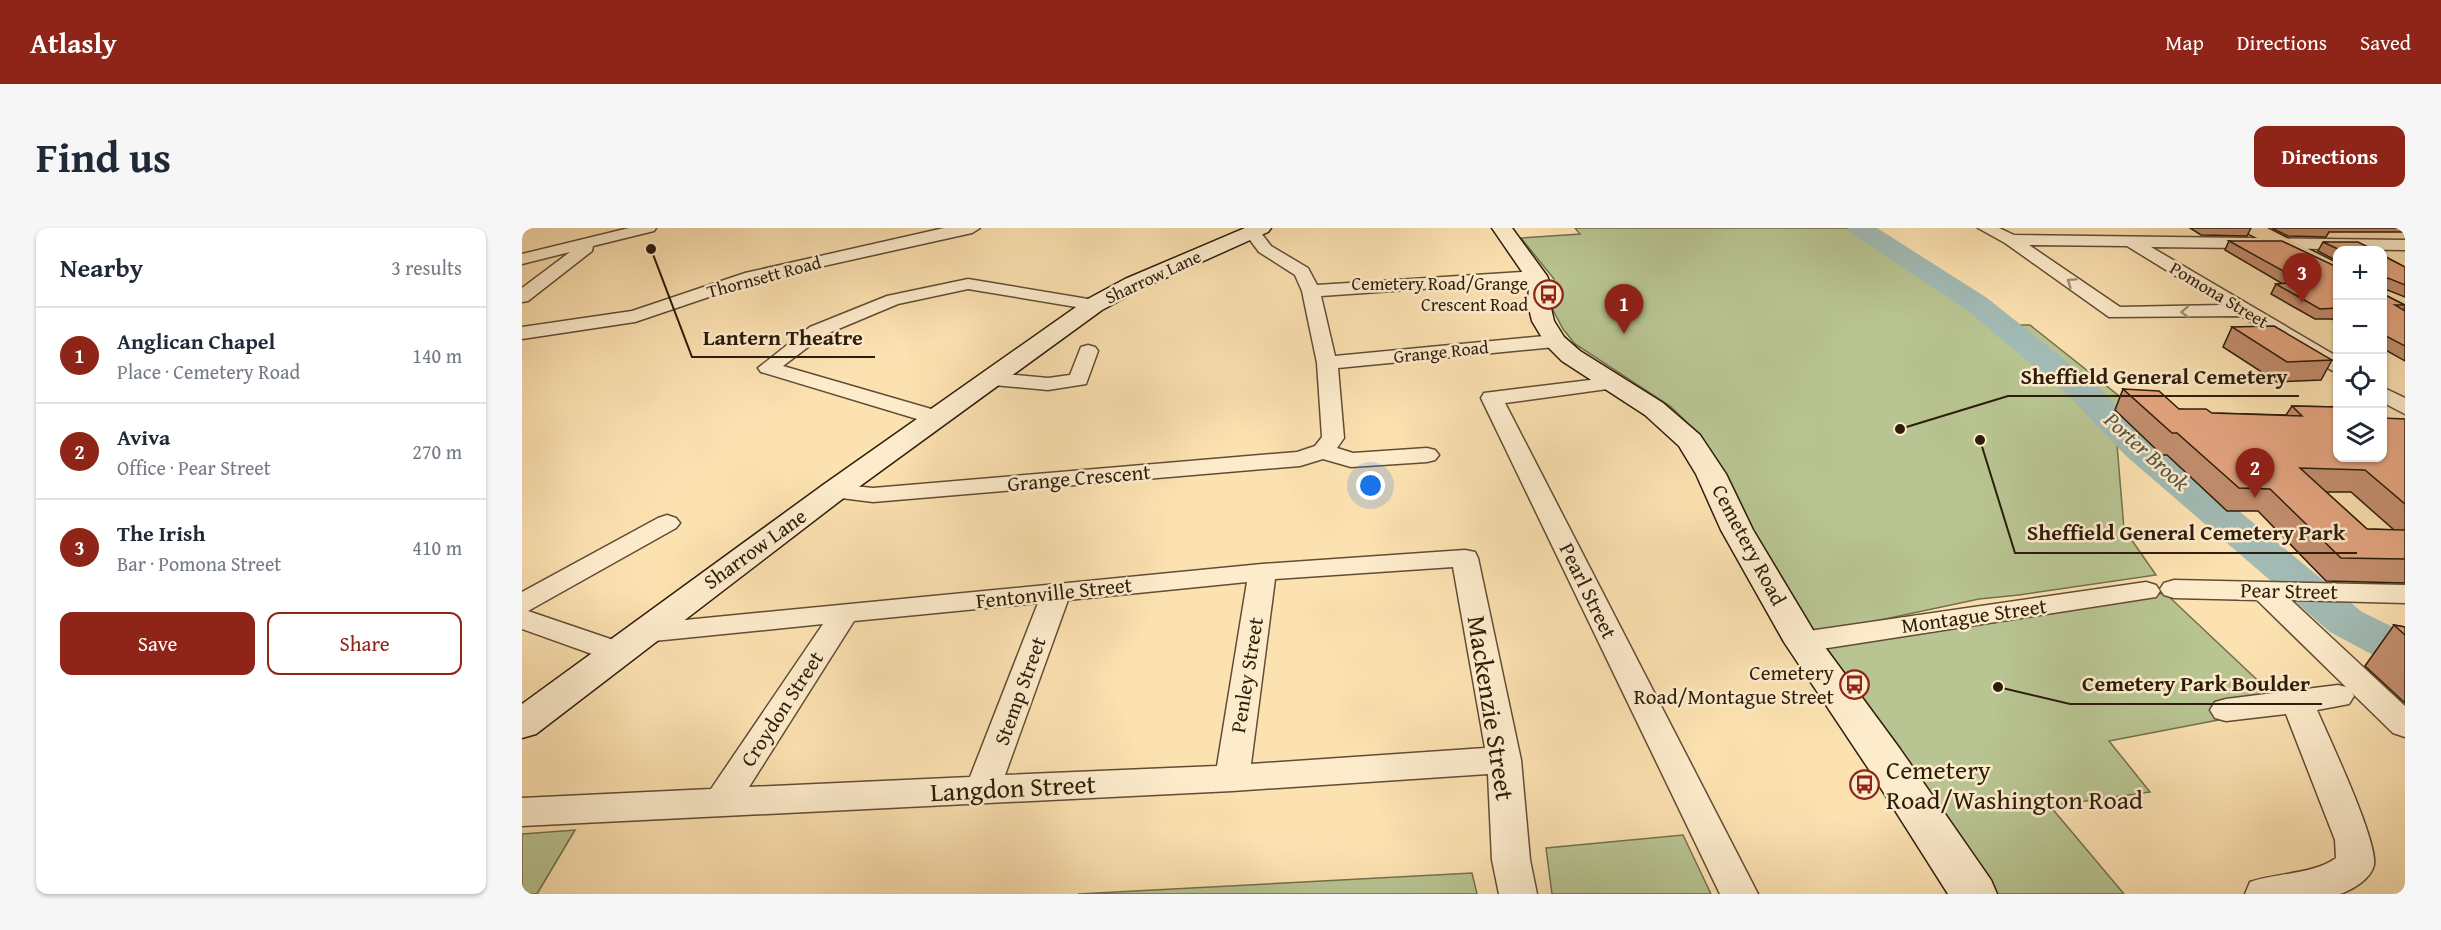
<!DOCTYPE html>
<html lang="en">
<head>
<meta charset="utf-8">
<style>
  body { margin:0; font-family:"Gentium Book Plus",serif; background:#f6f6f7; color:#1f2937 }
  .controls { position:absolute; right:18px; top:18px; display:grid; overflow:hidden; border-radius:12px; box-shadow:0 2px 4px #0004 }
  .controls button { width:54px; height:54px; display:grid; place-items:center; padding:0; border:0; border-bottom:2px solid #e0e1e3; background:#fff; color:#1f2937; font:30px sans-serif }
  .you { position:absolute; left:849px; top:258px; width:21px; height:21px; margin:-15px; border:4px solid #fff; border-radius:50%; background:#1a73e8; box-shadow:0 0 0 9px #1a73e833 }
  .badge { display:grid; place-items:center; width:39px; height:39px; border-radius:50%; background:#8f2418; color:#fff; font-size:20px; font-weight:700 }
  .pin { position:absolute; translate:-50% -50px; filter:drop-shadow(0 2px 3px #0008) }
  .pin::after { content:''; position:absolute; top:32px; width:21px; height:18px; background:inherit; clip-path:polygon(0 0,100% 0,50% 100%) }
  .list { margin:0; padding:0; list-style:none }
  h2 { display:flex; justify-content:space-between; align-items:center; height:78px; margin:0; padding:0 24px; font-size:26px }
  h2 small { font-size:20px; font-weight:400; color:#747a83 }
  .list li { display:grid; grid-template-columns:39px 1fr auto; gap:18px; align-items:center; box-sizing:border-box; height:96px; padding:0 24px; border-top:2px solid #e0e1e3 }
  .list b { display:block; font-size:22px; white-space:nowrap }
  .list p { margin:0; font-size:20px; white-space:nowrap; color:#747a83 }
  .list em { font-size:20px; font-style:normal; color:#747a83 }
  .actions { display:flex; gap:12px; padding:18px 24px }
  .actions a { flex:1; padding:14px 0; border:2px solid #8f2418; border-radius:12px; text-align:center; font-size:21px; color:#8f2418 }
  .actions .main { background:#8f2418; color:#fff }
  .icon { flex:none; width:33px; height:33px; fill:none; stroke:currentColor; stroke-width:2; stroke-linecap:round; stroke-linejoin:round }
  .map { position:relative; flex:none; width:1883px; height:666px; overflow:hidden; border-radius:12px }
  header { display:flex; align-items:center; gap:36px; box-sizing:border-box; height:84px; padding:0 30px; background:#8f2418; color:#fff }
  header strong { font-size:28px }
  nav { display:flex; gap:33px; margin-inline-start:auto; font-size:21px }
  .intro { display:flex; align-items:center; justify-content:space-between; box-sizing:border-box; height:144px; padding:0 36px }
  h1 { margin:0; font-size:42px }
  .button { padding:15px 27px; border-radius:12px; background:#8f2418; color:#fff; font-size:21px; font-weight:700 }
  main { display:flex; gap:36px; padding:0 36px }
  aside { flex:1; background:#fff; border-radius:12px; box-shadow:0 2px 4px #0004 }
  .map>svg:first-child { display:block }
  .green { fill:#b8c491; stroke:#72704e; stroke-width:1.5 }
  .lines { fill:none; stroke-linecap:round; stroke-linejoin:round }
  .river { fill:#a2bbb5; fill-rule:evenodd }
  .street-casing { stroke:#614d34; stroke-width:3 }
  .secondary-casing { stroke:#2d1c0a; stroke-width:3 }
  .primary-casing { stroke:#2d1c0a; stroke-width:3 }
  .street { fill:#fdeccc; fill-rule:evenodd }
  .secondary { fill:#fdeccc; fill-rule:evenodd }
  .primary { fill:#fce1b1; fill-rule:evenodd }
  .wall { fill:#c48e6e; stroke:#2d1c0a; stroke-width:1.5; fill-rule:evenodd }
  .building { fill:#e4a580; stroke:#2d1c0a; stroke-width:1.5 }
  .oneway { stroke:#9f8e75 }
  .labels { text-anchor:middle; stroke-width:5; stroke-linejoin:round; paint-order:stroke }
  .far-street-label { font-size:18px; fill:#2d1c0a; stroke:#fdeccc }
  .far-poi-label { font-size:18px; fill:#2d1c0a; stroke:#fdeccc; text-anchor:end }
  .street-label { font-size:21px; fill:#2d1c0a; stroke:#fdeccc }
  .poi-label { font-size:21px; fill:#2d1c0a; stroke:#fdeccc; text-anchor:end }
  .water-label { font-size:22px; font-style:italic; fill:#565446; stroke:#fdeccc }
  .near-street-label { font-size:26px; fill:#2d1c0a; stroke:#fdeccc }
  .near-poi-label { font-size:26px; fill:#2d1c0a; stroke:#fdeccc; text-anchor:start }
  .leader { fill:none; stroke:#2d1c0a; stroke-width:2 }
  .callout-dot { fill:#2d1c0a; stroke:#fdeccc; stroke-width:2 }
  .callout-label { font-size:22px; text-anchor:middle; font-weight:bold; fill:#2d1c0a; stroke:#fdeccc; stroke-width:5; stroke-linejoin:round; paint-order:stroke }
</style>
</head>
<body>
<header>
<strong>Atlasly</strong>
<nav><a>Map</a><a>Directions</a><a>Saved</a></nav>
</header>
<div class="intro"><h1>Find us</h1><a class="button">Directions</a></div>
<main>
<aside>
<h2>Nearby<small>3 results</small></h2>
<ul class="list">
<li><span class="badge">1</span><div><b>Anglican Chapel</b><p>Place · Cemetery Road</p></div><em>140 m</em></li>
<li><span class="badge">2</span><div><b>Aviva</b><p>Office · Pear Street</p></div><em>270 m</em></li>
<li><span class="badge">3</span><div><b>The Irish</b><p>Bar · Pomona Street</p></div><em>410 m</em></li>
</ul>
<div class="actions"><a class="main">Save</a><a>Share</a></div>
</aside>
<div class="map">
<svg width="1883" height="666" viewBox="0 0 1883 666">
  <rect width="100%" height="100%" fill="#fce1b1"/>
  <filter id="stains"><feTurbulence type="fractalNoise" baseFrequency=".00333" numOctaves="4"/><feColorMatrix values="0 0 0 0 .2 0 0 0 0 .09 0 0 0 0 .02 0 0 0 .5 -.17"/></filter>
  <radialGradient id="worn" r=".72"><stop offset=".6" stop-color="#630" stop-opacity="0"/><stop offset="1" stop-color="#630" stop-opacity=".3"/></radialGradient>
  <!-- green -->
  <path class="green" d="M1053,0H1336L1430,63L1579,193L1595,217L1602,301L1634,347L1497,367L1457,371L1288,407L1180,209L1148,178L1053,116L1041,101L1031,82L1032,51L999,10L1058,6Z
    M1491,97H1508L1616,183L1593,182Z
    M1643,365L1764,479L1587,513L1628,564L1528,578L1602,666H1465L1294,420Z
    M53,602L15,666H0V606Z
    M1161,607L1189,666H1030L1024,620Z
    M950,645L955,666H556Z"/>
  <g class="lines">
    <!-- river -->
    <path class="river" d="M1326,0H1355L1465,70L1571,154L1629,211L1840,384L1883,405V440L1866,435L1808,404L1603,227L1547,168L1445,82L1329,5Z"/>
    <defs>
      <path id="street" d="M107,0H134L132,3L71,18L70,23L6,73L0,74V60L48,24L0,36V26Z
        M422,0H458L450,5L234,53L113,94L0,111V99L110,83L223,45Z
        M1456,0H1477L1492,7L1883,12V22L1629,19L1816,129V144L1809,142L1719,88L1587,89L1483,15ZM1507,17L1605,18L1701,77L1598,79Z
        M724,1H736L749,18L786,40L795,57L1014,43L1020,44L1023,48L1020,52L1014,53L799,68L813,128L1033,107L1040,109L1043,113L1040,117L1033,119L816,140L822,210L815,220L831,225L905,220L913,222L917,227L913,232L905,234L829,239L801,231L778,238L351,274L303,268L300,263L303,258L312,256L351,260L775,224L793,218L800,209L795,135L780,63L773,47L737,24L722,4Z
        M446,51L578,73L581,77L578,81L572,82L446,61L376,76L302,107L261,138L423,185L426,190L423,195L415,197L239,144L236,140L288,99L365,68Z
        M566,117L573,119L576,123L564,156L526,162L471,157L464,155L461,151L464,147L471,145L526,150L548,147L559,119Z
        M1093,149L1100,151L1103,155L1100,159L983,175L1236,666H1198L959,170L962,165L970,164Z
        M1860,159L1883,170V186L1860,174Z
        M145,287L154,290L158,295L154,300L6,383L106,417L110,424L106,431L95,434L84,431L0,401V364L136,290Z
        M943,322L953,324L956,330L999,532L1008,632L1015,666H977L970,632L966,546L710,563L0,598V570L189,561L301,396L122,414L112,411L107,404L112,397L740,336ZM931,339L963,520L729,536L753,351ZM725,354L695,538L483,547L546,372ZM516,375L448,549L227,559L332,393Z
        M1652,352L1883,357V375L1769,372L1883,478V509L1871,505L1830,465L1832,468L1827,476L1795,482C1807,510 1856,613 1852,637C1849,651 1830,662 1818,666H1723L1728,654C1754,645 1793,646 1814,630L1813,612L1764,486L1704,493L1693,490L1688,482L1693,474L1704,471L1816,457L1824,459L1735,372L1652,370L1642,367L1638,361L1642,355Z
        M1624,354L1634,357L1638,363L1634,369L1280,424L1269,421L1265,414L1269,407L1280,404Z"/>
      <path id="secondary" d="M723,0H749L746,4L619,61L580,82L323,269L14,506L0,510V476L301,257L564,72L603,51Z
        M970,0H990L1025,48L1029,58L1028,76L1032,93L1042,109L1058,123L1141,175L1178,207L1204,246L1231,302L1294,407L1378,521L1469,652L1475,666H1426L1348,543L1262,414L1199,302L1174,246L1157,218L1123,187L1040,133L1025,118L1010,93L1006,76L1007,58L1003,48Z"/>
      <path id="primary" d="M1720,0H1745L1816,36V50L1723,4Z"/>
    </defs>
    <!-- street casing -->
    <use href="#street" class="street-casing"/>
    <!-- secondary casing -->
    <use href="#secondary" class="secondary-casing"/>
    <!-- primary casing -->
    <use href="#primary" class="primary-casing"/>
    <!-- street -->
    <use href="#street" class="street"/>
    <!-- secondary -->
    <use href="#secondary" class="secondary"/>
    <!-- primary -->
    <use href="#primary" class="primary"/>
  </g>
  <!-- wall -->
  <path class="wall" d="M1668,0H1729L1725,8L1679,7Z
    M1750,0H1883V4H1807L1804,9L1766,8Z
    M1707,13L1815,39V94L1810,91H1793L1749,66L1754,56H1761L1703,22Z
    M1801,14L1852,22H1815V33L1796,23Z
    M1860,27L1883,39V69L1863,61V67L1883,77L1882,82L1883,83V133L1860,120Z
    M1710,99L1810,132L1799,152L1755,154L1701,119Z
    M1601,161L1657,181L1690,185L1764,187L1770,178L1815,179V230L1883,191V355L1804,353L1736,283H1705L1645,227H1640L1593,182ZM1804,264H1829L1872,302L1845,301Z
    M1872,397L1883,399V475L1843,438Z"/>
  <!-- building -->
  <path class="building" d="M1707,13H1760L1815,39V80L1798,81L1754,56L1781,54Z
    M1801,14H1836L1852,22H1818Z
    M1860,27L1883,39V57L1866,50L1863,52V67L1883,77H1873L1883,83V118L1860,106Z
    M1752,98L1810,132L1765,134L1710,99Z
    M1601,161L1637,163L1657,181H1684L1690,185L1780,188L1770,178L1815,179V230H1860V190L1883,191V276L1843,242L1778,240L1845,301L1883,302V331L1819,330L1748,261L1717,260L1655,205H1650Z
    M1872,397L1883,399V407Z"/>
  <!-- one-way arrows -->
  <defs><path id="oneway-chevron" d="M-2-3.5L2.5 0L-2 3.5" fill="none" stroke-width="1.6" stroke-linecap="round" stroke-linejoin="round" transform="scale(1.5)"/></defs>
  <g class="oneway">
    <use href="#oneway-chevron" transform="translate(1549 54) rotate(-145)"/>
    <use href="#oneway-chevron" transform="translate(1663 84) rotate(178)"/>
  </g>
  <!-- icons -->
  <defs>
    <symbol id="bus-ring" viewBox="-11 -11 22 22"><circle r="9.5" fill="#fdeccc" stroke="#8f2418" stroke-width="1.5"/><path d="M-5-6H5V4H4V6H2V4H-2V6H-4V4H-5ZM-3.5-4V0h7V-4ZM-3.5 1.2v1.5H-2V1.2ZM2 1.2v1.5H3.5V1.2Z" fill="#8f2418"/></symbol>
  </defs>
  <g fill-rule="evenodd">
    <use href="#bus-ring" x="1010" y="50" width="33" height="33"/>
    <use href="#bus-ring" x="1316" y="440" width="33" height="33"/>
    <use href="#bus-ring" x="1326" y="540" width="33" height="33"/>
  </g>
  <g class="labels">
    <!-- far-street labels -->
    <g class="far-street-label">
      <text transform="translate(242 49) rotate(-15)" y="6">Thornsett Road</text>
      <text transform="translate(631 49) rotate(-25)" y="6">Sharrow Lane</text>
      <text transform="translate(1697 67) rotate(31)" y="6">Pomona Street</text>
      <text transform="translate(919 124) rotate(-6)" y="6">Grange Road</text>
    </g>
    <!-- far-poi labels -->
    <g class="far-poi-label">
      <text x="1006" y="62">Cemetery Road/Grange<tspan x="1006" dy="21">Crescent Road</tspan></text>
    </g>
    <!-- street labels -->
    <g class="street-label">
      <text transform="translate(557 250) rotate(-5)" y="7">Grange Crescent</text>
      <text transform="translate(1227 317) rotate(62)" y="7">Cemetery Road</text>
      <text transform="translate(233 321) rotate(-36)" y="7">Sharrow Lane</text>
      <text transform="translate(1066 363) rotate(64)" y="7">Pearl Street</text>
      <text transform="translate(1767 363) rotate(1)" y="7">Pear Street</text>
      <text transform="translate(532 365) rotate(-6)" y="7">Fentonville Street</text>
      <text transform="translate(1452 388) rotate(-8)" y="7">Montague Street</text>
      <text transform="translate(725 447) rotate(-81)" y="7">Penley Street</text>
      <text transform="translate(498 463) rotate(-70)" y="7">Stemp Street</text>
      <text transform="translate(260 481) rotate(-57)" y="7">Croydon Street</text>
    </g>
    <!-- poi labels -->
    <g class="poi-label">
      <text x="1312" y="452">Cemetery<tspan x="1312" dy="24">Road/Montague Street</tspan></text>
    </g>
    <!-- water labels -->
    <g class="water-label">
      <text transform="translate(1625 223) rotate(42)" y="8">Porter Brook</text>
    </g>
    <!-- near-street labels -->
    <g class="near-street-label">
      <text transform="translate(969 480) rotate(81)" y="9">Mackenzie Street</text>
      <text transform="translate(491 560) rotate(-3)" y="9">Langdon Street</text>
    </g>
    <!-- near-poi labels -->
    <g class="near-poi-label">
      <text x="1364" y="551">Cemetery<tspan x="1364" dy="30">Road/Washington Road</tspan></text>
    </g>
  </g>
  <!-- callouts -->
  <path class="leader" d="M129 21L170 129H353M1378 201L1486 168H1777M1458 212L1493 325H1835M1476 459L1548 476H1800"/>
  <g class="callout-dot">
    <circle cx="129" cy="21" r="6"/>
    <circle cx="1378" cy="201" r="6"/>
    <circle cx="1458" cy="212" r="6"/>
    <circle cx="1476" cy="459" r="6"/>
  </g>
  <g class="callout-label">
    <text x="261" y="117">Lantern Theatre</text>
    <text x="1632" y="156">Sheffield General Cemetery</text>
    <text x="1664" y="312">Sheffield General Cemetery Park</text>
    <text x="1674" y="463">Cemetery Park Boulder</text>
  </g>
  <rect width="100%" height="100%" filter="url(#stains)"/>
  <rect width="100%" height="100%" fill="url(#worn)"/>
</svg>
<div class="controls">
<button>+</button>
<button>−</button>
<button><svg class="icon" aria-label="locate" viewBox="0 0 24 24"><circle cx="12" cy="12" r="6"/><path d="M12 2v4M12 18v4M2 12h4M18 12h4"/></svg></button>
<button><svg class="icon" aria-label="layers" viewBox="0 0 24 24"><path d="M12 4l9 5-9 5-9-5zM3 14l9 5 9-5"/></svg></button>
</div>
<div class="you"></div>
<div class="pin badge" style="left:1102px;top:106px">1</div>
<div class="pin badge" style="left:1733px;top:270px">2</div>
<div class="pin badge" style="left:1780px;top:75px">3</div>
</div>
</main>
</body>
</html>
